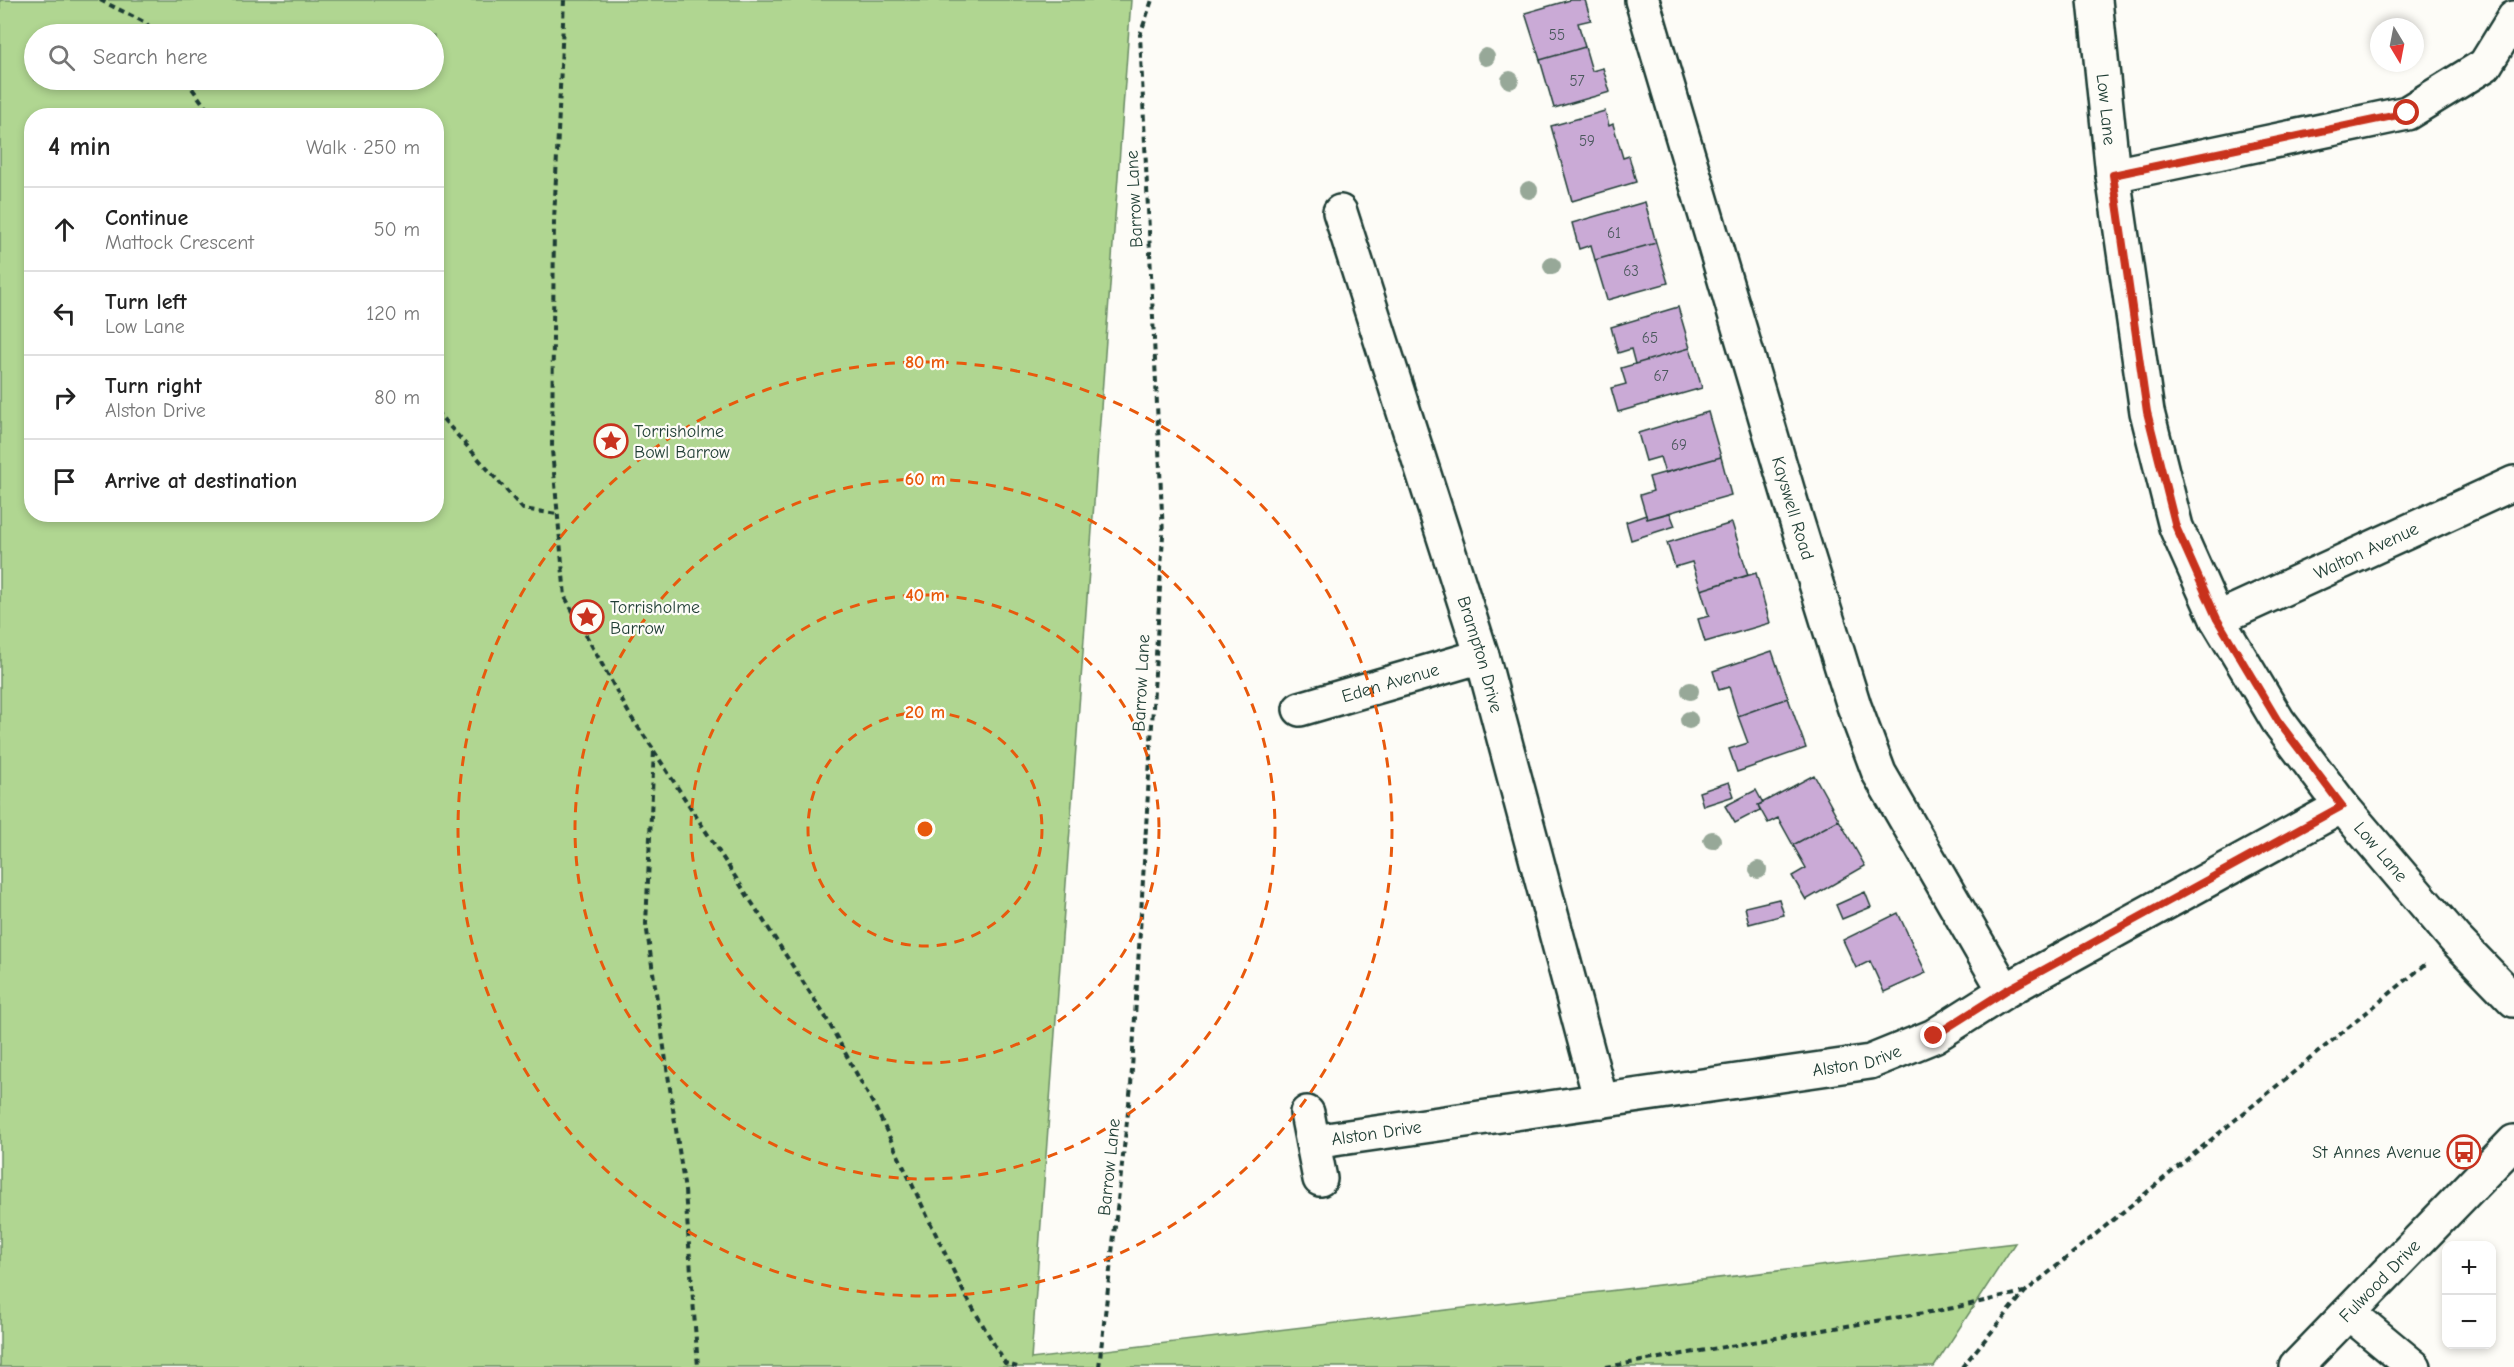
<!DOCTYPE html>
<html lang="en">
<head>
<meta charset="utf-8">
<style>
  body { margin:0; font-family:"Comic Neue",sans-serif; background:#f2f2f2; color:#222 }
  .controls { position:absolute; right:18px; bottom:18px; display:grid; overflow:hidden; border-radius:12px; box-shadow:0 3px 9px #0003 }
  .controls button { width:54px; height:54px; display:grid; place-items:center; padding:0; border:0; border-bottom:2px solid #e0e0e0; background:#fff; color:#222; font:30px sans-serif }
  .compass { position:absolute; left:2370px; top:18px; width:54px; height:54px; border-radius:50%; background:#fff; box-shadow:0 3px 9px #0003; rotate:170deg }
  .stop { position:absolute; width:18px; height:18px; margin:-14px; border:4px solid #c8321e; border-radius:50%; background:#fff }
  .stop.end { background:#c8321e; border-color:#fff; box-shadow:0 2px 6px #0008 }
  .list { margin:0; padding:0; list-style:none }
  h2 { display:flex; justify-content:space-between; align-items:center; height:78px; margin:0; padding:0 24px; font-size:26px }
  h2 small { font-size:20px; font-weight:400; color:#767676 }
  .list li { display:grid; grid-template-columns:39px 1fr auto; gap:18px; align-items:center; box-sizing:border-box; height:84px; padding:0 24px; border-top:2px solid #e0e0e0 }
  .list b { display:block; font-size:22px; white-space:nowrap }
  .list p { margin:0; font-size:20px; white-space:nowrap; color:#767676 }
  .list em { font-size:20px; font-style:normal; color:#767676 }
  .icon { flex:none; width:33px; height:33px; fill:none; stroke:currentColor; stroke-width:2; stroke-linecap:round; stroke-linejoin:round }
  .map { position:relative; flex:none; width:2514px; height:1367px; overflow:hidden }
  .search { position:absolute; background:#fff; box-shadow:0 3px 9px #0003; left:24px; top:24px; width:420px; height:66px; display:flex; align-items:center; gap:15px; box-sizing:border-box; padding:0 21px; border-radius:33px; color:#767676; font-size:22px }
  .panel { position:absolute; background:#fff; box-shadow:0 3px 9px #0003; left:24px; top:108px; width:420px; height:414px; border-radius:24px }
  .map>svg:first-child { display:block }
  .green { fill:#b0d691; stroke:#688a62; stroke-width:1.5; fill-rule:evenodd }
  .building { fill:#caaad6; stroke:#1f3d34; stroke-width:1.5 }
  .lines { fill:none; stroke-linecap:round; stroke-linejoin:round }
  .street-casing { stroke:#1f3d34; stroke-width:38 }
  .secondary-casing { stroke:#1f3d34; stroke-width:38 }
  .path { stroke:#1f3d34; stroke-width:4; stroke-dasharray:6 4.5; stroke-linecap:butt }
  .street { stroke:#fdfcf7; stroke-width:33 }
  .secondary { stroke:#fdfcf7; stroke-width:33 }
  .tree { fill:#97a898 }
  .route { stroke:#c8321e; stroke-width:8 }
  .ring { fill:none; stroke:#e8590c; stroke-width:3; stroke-dasharray:10 8 }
  .labels { text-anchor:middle; stroke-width:4.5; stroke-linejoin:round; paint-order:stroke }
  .number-label { font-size:15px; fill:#4a585c }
  .street-label { font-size:18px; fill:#1f3d34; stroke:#fdfcf7 }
  .poi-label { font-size:18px; fill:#1f3d34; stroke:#fdfcf7; text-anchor:start }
  .centre { fill:#e8590c; stroke:#fdfcf7; stroke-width:3 }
  .ring-label { font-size:18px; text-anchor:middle; font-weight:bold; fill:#e8590c; stroke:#fdfcf7; stroke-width:4.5; stroke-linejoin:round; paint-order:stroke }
</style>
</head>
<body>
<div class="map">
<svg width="2514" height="1367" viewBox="0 0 2514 1367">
  <rect width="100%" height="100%" fill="#fdfcf7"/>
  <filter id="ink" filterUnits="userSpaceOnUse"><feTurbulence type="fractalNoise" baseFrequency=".0167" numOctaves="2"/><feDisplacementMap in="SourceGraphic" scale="12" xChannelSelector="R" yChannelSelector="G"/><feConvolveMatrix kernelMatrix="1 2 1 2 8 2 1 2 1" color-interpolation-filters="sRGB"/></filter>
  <g filter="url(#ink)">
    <!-- green -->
    <path class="green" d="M0,0H1131L1031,1359L2015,1243L1934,1367H0ZM34,34H434V80H34ZM32,116H436V514H32Z"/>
    <!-- building -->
    <path class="building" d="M1570,0H1585L1591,20L1578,23L1585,47L1540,60L1525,13Z
      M1585,47L1592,71L1603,68L1610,92L1554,108L1540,60Z
      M1605,111L1609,126L1613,124L1623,158L1629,156L1636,182L1572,201L1551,126Z
      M1645,202L1656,243L1595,260L1591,245L1579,249L1572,223Z
      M1656,243L1668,283L1607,300L1595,260Z
      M1678,307L1690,348L1635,364L1631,349L1618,353L1611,327Z
      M1690,348L1702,388L1618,412L1611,388L1626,384L1621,368Z
      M1708,412L1721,457L1665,473L1660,457L1646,461L1638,433Z
      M1721,457L1731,495L1647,519L1640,495L1653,491L1649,477Z
      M1670,513L1675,526L1631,540L1626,522L1646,515L1647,519Z
      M1732,523L1748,575L1701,590L1692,562L1675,567L1667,543Z
      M1756,573L1770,623L1705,642L1698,619L1709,616L1701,590Z
      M1772,651L1788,698L1738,716L1729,687L1719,690L1713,671Z
      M1788,698L1806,748L1737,772L1729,749L1748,743L1738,716Z
      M1814,775L1839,820L1793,845L1778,818L1768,823L1758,805Z
      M1729,782L1734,796L1703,806L1699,792Z
      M1756,790L1763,803L1758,805L1760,810L1735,823L1725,806Z
      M1839,820L1865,866L1806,900L1792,876L1806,868L1793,845Z
      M1865,892L1871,907L1842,919L1836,905Z
      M1779,899L1784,915L1749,924L1745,907Z
      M1898,913L1926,973L1884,992L1870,961L1856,968L1843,940Z"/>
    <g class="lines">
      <defs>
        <g id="street">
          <path id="s1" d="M1642,0L1792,506L1854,706L1879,773L2005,991"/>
          <path d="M2113,175L2407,113L2485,65L2514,18"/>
          <path id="s2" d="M1340,212L1482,656L1601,1101"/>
          <path id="s3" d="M2217,619L2514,483"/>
          <path id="s4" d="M1300,709L1482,656"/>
          <path d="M1307,1113L1320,1179"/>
          <path id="s5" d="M1313,1142L1870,1062L1934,1036L2005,991L2342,806"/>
          <path d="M2349,1313L2414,1367"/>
        </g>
        <g id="secondary">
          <path id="s6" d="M2095,0L2113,175L2147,412L2176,527L2217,619L2278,721L2342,806L2455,939L2514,1000"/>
          <path id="s7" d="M2296,1367L2514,1142"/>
        </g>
      </defs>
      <!-- street casing -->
      <use href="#street" class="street-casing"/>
      <!-- secondary casing -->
      <use href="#secondary" class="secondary-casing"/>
      <!-- path -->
      <path class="path" d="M100,0L146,23L155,34
        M564,0L554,221L552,450L565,597L631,717L654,750L646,924L685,1191L698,1367
        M186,80L212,116
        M436,411L523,509L557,514
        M654,751L825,1016L877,1111L963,1291L1005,1363L1017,1367
        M1099,1367L1131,1086L1163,535L1140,35L1152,0
        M1606,1367L1953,1308L2024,1292
        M1962,1367L2025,1292L2427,963"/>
      <!-- street -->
      <use href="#street" class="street"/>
      <!-- secondary -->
      <use href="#secondary" class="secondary"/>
    </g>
    <!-- trees -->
    <g class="tree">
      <circle cx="1486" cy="57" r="9"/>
      <circle cx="1510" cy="80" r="9"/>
      <circle cx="1529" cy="190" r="9"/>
      <circle cx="1552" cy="266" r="9"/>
      <circle cx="1690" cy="691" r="9"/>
      <circle cx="1689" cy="720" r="9"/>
      <circle cx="1712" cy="840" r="9"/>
      <circle cx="1758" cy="870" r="9"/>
    </g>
  </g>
  <g class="lines" filter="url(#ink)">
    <!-- route -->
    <path class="route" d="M1934,1036L2005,991L2342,806L2278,721L2217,619L2176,527L2147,412L2113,175L2407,113"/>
  </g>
  <!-- distance rings -->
  <g class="ring">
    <circle cx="925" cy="829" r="117"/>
    <circle cx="925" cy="829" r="234"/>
    <circle cx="925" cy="829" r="350"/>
    <circle cx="925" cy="829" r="467"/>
  </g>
  <!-- icons -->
  <defs>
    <symbol id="sight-ring" viewBox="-11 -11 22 22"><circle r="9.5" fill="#fdfcf7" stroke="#c8321e" stroke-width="1.5"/><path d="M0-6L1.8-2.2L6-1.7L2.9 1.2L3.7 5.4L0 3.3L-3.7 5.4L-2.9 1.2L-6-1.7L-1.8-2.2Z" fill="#c8321e"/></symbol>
    <symbol id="bus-ring" viewBox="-11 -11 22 22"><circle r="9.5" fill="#fdfcf7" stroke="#c8321e" stroke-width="1.5"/><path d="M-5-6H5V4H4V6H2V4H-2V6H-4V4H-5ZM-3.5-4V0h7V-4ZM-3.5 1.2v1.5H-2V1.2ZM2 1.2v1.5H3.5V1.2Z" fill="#c8321e"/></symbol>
  </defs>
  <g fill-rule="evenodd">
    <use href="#sight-ring" x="592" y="422" width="38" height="38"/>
    <use href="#sight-ring" x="568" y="598" width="38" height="38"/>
    <use href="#bus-ring" x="2445" y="1133" width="38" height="38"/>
  </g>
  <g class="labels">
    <!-- number labels -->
    <g class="number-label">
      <text x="1557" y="40">55</text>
      <text x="1577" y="86">57</text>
      <text x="1587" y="146">59</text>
      <text x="1614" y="238">61</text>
      <text x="1631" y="276">63</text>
      <text x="1650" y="343">65</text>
      <text x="1661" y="381">67</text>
      <text x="1679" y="450">69</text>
    </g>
    <!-- street labels -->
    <g class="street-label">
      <text dy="6" stroke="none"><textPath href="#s6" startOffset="110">Low Lane</textPath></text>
      <text transform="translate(1134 199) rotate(-93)" y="6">Barrow Lane</text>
      <text dy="6" stroke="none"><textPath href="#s1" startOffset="530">Kayswell Road</textPath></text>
      <text dy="6" stroke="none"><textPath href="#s3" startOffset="164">Walton Avenue</textPath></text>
      <text dy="6" stroke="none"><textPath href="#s2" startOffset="464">Brampton Drive</textPath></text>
      <text transform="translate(1141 683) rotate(-87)" y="6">Barrow Lane</text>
      <text dy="6" stroke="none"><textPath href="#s4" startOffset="94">Eden Avenue</textPath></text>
      <text dy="6" stroke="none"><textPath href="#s6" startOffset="920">Low Lane</textPath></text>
      <text dy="6" stroke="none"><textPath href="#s5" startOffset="550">Alston Drive</textPath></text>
      <text dy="6" stroke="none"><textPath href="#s5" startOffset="64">Alston Drive</textPath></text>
      <text transform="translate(1109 1167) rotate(-84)" y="6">Barrow Lane</text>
      <text dy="6" stroke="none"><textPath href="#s7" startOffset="120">Fulwood Drive</textPath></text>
    </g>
    <!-- poi labels -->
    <g class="poi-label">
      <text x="634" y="437">Torrisholme<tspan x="634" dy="21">Bowl Barrow</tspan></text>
      <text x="610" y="613">Torrisholme<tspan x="610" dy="21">Barrow</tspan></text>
      <text x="2441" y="1158" text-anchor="end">St Annes Avenue</text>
    </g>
  </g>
  <circle cx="925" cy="829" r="9" class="centre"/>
  <g class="ring-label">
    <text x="925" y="368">80 m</text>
    <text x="925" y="485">60 m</text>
    <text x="925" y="601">40 m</text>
    <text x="925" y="718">20 m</text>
  </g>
</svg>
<div class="controls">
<button>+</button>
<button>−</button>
</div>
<svg class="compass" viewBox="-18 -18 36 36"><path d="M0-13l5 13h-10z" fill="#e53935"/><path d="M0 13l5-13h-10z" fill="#767676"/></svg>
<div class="stop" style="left:2407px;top:113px"></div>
<div class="stop end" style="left:1934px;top:1036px"></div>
<div class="search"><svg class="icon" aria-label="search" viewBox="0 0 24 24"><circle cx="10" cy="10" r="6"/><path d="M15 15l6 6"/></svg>Search here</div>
<section class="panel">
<h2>4 min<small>Walk · 250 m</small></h2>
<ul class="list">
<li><svg class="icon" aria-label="ahead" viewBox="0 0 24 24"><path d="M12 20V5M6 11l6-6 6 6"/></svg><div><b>Continue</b><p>Mattock Crescent</p></div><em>50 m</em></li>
<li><svg class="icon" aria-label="left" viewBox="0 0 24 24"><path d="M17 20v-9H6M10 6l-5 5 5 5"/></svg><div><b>Turn left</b><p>Low Lane</p></div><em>120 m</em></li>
<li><svg class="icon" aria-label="right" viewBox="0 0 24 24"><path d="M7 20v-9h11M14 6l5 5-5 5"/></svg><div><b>Turn right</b><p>Alston Drive</p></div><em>80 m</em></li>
<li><svg class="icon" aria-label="arrive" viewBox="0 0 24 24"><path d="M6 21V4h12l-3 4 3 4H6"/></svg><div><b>Arrive at destination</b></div></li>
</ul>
</section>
</div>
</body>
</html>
